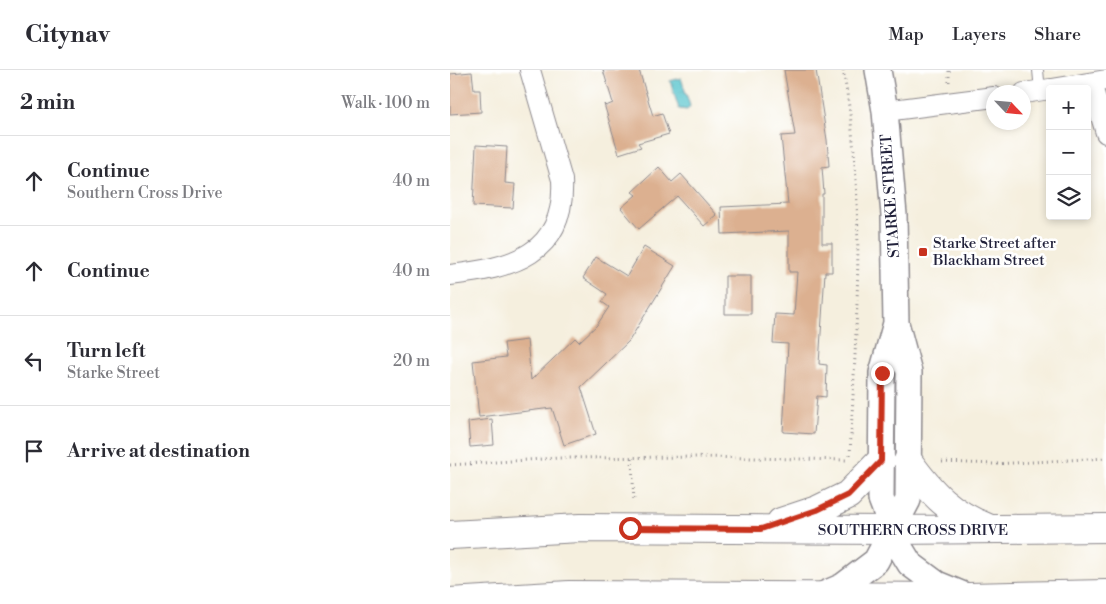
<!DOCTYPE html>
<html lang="en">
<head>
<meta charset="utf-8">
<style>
  body { margin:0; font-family:"Libre Bodoni",serif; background:#f7f7f7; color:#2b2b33 }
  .controls { position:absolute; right:15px; top:15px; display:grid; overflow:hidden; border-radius:5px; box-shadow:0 2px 8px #0003 }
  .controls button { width:45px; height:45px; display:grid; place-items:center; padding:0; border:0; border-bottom:1px solid #e1e1e2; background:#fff; color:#2b2b33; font:25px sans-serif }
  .compass { position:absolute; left:536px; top:15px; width:45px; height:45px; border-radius:50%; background:#fff; box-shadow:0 2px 8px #0003; rotate:116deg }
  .stop { position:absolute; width:15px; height:15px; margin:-11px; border:4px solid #c8321e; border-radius:50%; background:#fff }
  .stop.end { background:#c8321e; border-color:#fff; box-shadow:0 1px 5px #0008 }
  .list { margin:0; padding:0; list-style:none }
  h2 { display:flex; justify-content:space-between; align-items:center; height:65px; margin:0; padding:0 20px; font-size:21px }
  h2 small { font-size:16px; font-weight:400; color:#7c7c81 }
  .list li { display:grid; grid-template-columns:32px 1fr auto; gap:15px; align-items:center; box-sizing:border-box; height:90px; padding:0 20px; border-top:1px solid #e1e1e2 }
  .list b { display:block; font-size:19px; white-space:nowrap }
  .list p { margin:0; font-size:16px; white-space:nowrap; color:#7c7c81 }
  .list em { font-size:16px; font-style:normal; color:#7c7c81 }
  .icon { flex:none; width:28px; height:28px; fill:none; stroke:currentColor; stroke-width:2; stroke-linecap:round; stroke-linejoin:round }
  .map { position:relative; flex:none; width:656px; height:534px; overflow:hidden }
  header { display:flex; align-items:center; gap:30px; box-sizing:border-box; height:70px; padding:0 25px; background:#fff; border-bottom:1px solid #e1e1e2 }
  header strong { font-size:24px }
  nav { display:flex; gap:28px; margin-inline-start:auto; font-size:18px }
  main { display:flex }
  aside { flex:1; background:#fff }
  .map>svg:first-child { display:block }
  .water { fill:url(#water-ripples); stroke:#3c7384 }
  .building { fill:#dcb090 }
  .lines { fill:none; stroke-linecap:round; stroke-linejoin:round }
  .service-casing { stroke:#8c888c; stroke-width:12 }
  .minor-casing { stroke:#8c888c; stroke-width:22 }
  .tertiary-casing { stroke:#8c888c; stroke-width:28 }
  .secondary-casing { stroke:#8c888c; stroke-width:30 }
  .path { stroke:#8c888c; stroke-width:3; stroke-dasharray:1 4; stroke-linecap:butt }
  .service { stroke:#fff; stroke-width:10 }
  .minor { stroke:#fff; stroke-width:20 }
  .tertiary { stroke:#fff; stroke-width:25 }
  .secondary { stroke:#fff; stroke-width:28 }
  .route { stroke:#c8321e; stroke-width:6 }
  .poi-dot { fill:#c8321e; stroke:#fff; stroke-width:2 }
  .labels { text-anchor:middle; stroke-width:5; stroke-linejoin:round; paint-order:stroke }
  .street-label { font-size:15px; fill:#22223b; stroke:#fff }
  .poi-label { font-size:15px; fill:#22223b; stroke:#fff; text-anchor:start }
</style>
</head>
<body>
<header>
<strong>Citynav</strong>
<nav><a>Map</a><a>Layers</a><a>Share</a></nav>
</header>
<main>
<aside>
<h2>2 min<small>Walk · 100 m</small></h2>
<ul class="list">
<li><svg class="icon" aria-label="ahead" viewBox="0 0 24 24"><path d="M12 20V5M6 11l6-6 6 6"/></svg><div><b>Continue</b><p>Southern Cross Drive</p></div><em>40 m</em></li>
<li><svg class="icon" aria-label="ahead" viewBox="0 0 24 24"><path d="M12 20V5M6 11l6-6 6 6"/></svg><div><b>Continue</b></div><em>40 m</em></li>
<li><svg class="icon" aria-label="left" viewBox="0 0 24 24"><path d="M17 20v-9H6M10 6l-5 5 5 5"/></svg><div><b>Turn left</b><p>Starke Street</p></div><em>20 m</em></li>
<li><svg class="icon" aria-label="arrive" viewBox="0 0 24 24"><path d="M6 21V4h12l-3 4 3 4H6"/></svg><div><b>Arrive at destination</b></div></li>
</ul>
</aside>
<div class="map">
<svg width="656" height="534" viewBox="0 0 656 534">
  <defs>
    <pattern id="water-ripples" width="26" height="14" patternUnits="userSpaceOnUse" patternTransform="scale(1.25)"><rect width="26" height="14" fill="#57c4cd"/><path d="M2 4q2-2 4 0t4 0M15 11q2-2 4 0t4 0" fill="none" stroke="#4ba8b1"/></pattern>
  </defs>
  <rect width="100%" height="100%" fill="#fff"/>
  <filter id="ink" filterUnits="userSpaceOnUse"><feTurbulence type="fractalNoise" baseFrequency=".02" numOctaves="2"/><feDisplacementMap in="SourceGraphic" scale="10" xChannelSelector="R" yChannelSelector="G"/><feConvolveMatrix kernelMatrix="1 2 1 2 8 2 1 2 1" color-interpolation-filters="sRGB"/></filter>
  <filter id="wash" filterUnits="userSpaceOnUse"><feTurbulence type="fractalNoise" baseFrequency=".0096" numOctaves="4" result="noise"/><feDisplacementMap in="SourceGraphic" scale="20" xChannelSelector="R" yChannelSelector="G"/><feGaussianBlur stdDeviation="1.12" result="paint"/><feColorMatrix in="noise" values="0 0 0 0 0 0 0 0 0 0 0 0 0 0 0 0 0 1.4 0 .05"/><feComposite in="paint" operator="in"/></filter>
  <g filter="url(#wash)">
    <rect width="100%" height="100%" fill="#f5efde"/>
    <!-- water -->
    <path class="water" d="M231,8L240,36L237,40L229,39L220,11Z"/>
    <g id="blocks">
      <!-- building -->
      <path class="building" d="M153,0H189L203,46L212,43L219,64L188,73L191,77L169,84L154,34L156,36L163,33Z
        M334,0H366L377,70L379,96L372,97L374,124H372V173H382V202H375L369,294L377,295L376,327L367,326L364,364L333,362L338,274L323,273L325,244L344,245L347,202H339V161L272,164L271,137L338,134L331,66L345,65Z
        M22,2L24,20H30L31,42L0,44V4Z
        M26,75L57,77L55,113L65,114L63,138L23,136Z
        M209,97L222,112L231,104L267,145L254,156L227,126L189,159L171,138L186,125L182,122Z
        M194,177L225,196L179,271L131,317L146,364L114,375L102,338L29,347L23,291L56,287L54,273L77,270L81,310L125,268L129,272L147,255L159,237L152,232L157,224L133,208L146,187L177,206Z
        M275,206H301V244H275Z
        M42,349L44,375L20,377L18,352Z"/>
    </g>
  </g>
  <g filter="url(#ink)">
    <use href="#blocks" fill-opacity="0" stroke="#8c888c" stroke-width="1"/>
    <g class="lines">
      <defs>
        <path id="service" d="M588,0L590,21"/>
        <path id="minor" d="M641,13L656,63
          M602,19L656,10
          M574,23L600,19
          M435,41L544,27
          M0,205C61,198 116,185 112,110L80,0"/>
        <path id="tertiary" d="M446,253L432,303L431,429L449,476L460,494L487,514L516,526
          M370,526L393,516L426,491L458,430L459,302L446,253L444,145L435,41L428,0"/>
        <path id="secondary" d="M458,391C482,424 500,443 538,458
          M331,452L367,440L398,425L431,391
          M0,465L130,458L442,460L656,458
          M0,532L119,525L519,527L656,524"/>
      </defs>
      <!-- service casing -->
      <use href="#service" class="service-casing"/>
      <!-- minor casing -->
      <use href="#minor" class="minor-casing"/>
      <!-- tertiary casing -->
      <use href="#tertiary" class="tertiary-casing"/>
      <!-- secondary casing -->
      <use href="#secondary" class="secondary-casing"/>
      <!-- path -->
      <path class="path" d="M393,0C417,127 406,258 400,386
        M499,12V0
        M182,388L184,433
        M492,392L545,394L656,388
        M0,395L108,388L254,387L396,390"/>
      <!-- service -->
      <use href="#service" class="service"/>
      <!-- minor -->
      <use href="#minor" class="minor"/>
      <!-- tertiary -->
      <use href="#tertiary" class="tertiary"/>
      <!-- secondary -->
      <use href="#secondary" class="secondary"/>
    </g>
  </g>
  <g class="lines" filter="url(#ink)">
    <!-- route -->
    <path class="route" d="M180,458L311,459L367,440L398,425L431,391L432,303"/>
  </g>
  <!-- markers -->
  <rect class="poi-dot" x="468" y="177" width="10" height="10" rx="2.5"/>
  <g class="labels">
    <!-- street labels -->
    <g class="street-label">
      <text transform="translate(440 126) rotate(-94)" y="5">STARKE STREET</text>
      <text x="463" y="465">SOUTHERN CROSS DRIVE</text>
    </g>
    <!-- poi labels -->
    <g class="poi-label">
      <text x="483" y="178">Starke Street after<tspan x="483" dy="17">Blackham Street</tspan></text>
    </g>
  </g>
</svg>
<div class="controls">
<button>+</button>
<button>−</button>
<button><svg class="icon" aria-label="layers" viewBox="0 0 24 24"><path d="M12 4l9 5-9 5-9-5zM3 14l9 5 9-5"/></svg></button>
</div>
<svg class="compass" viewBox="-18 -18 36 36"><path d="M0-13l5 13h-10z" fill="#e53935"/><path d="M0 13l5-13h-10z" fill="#7c7c81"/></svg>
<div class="stop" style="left:180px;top:458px"></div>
<div class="stop end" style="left:432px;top:303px"></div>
</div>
</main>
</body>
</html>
